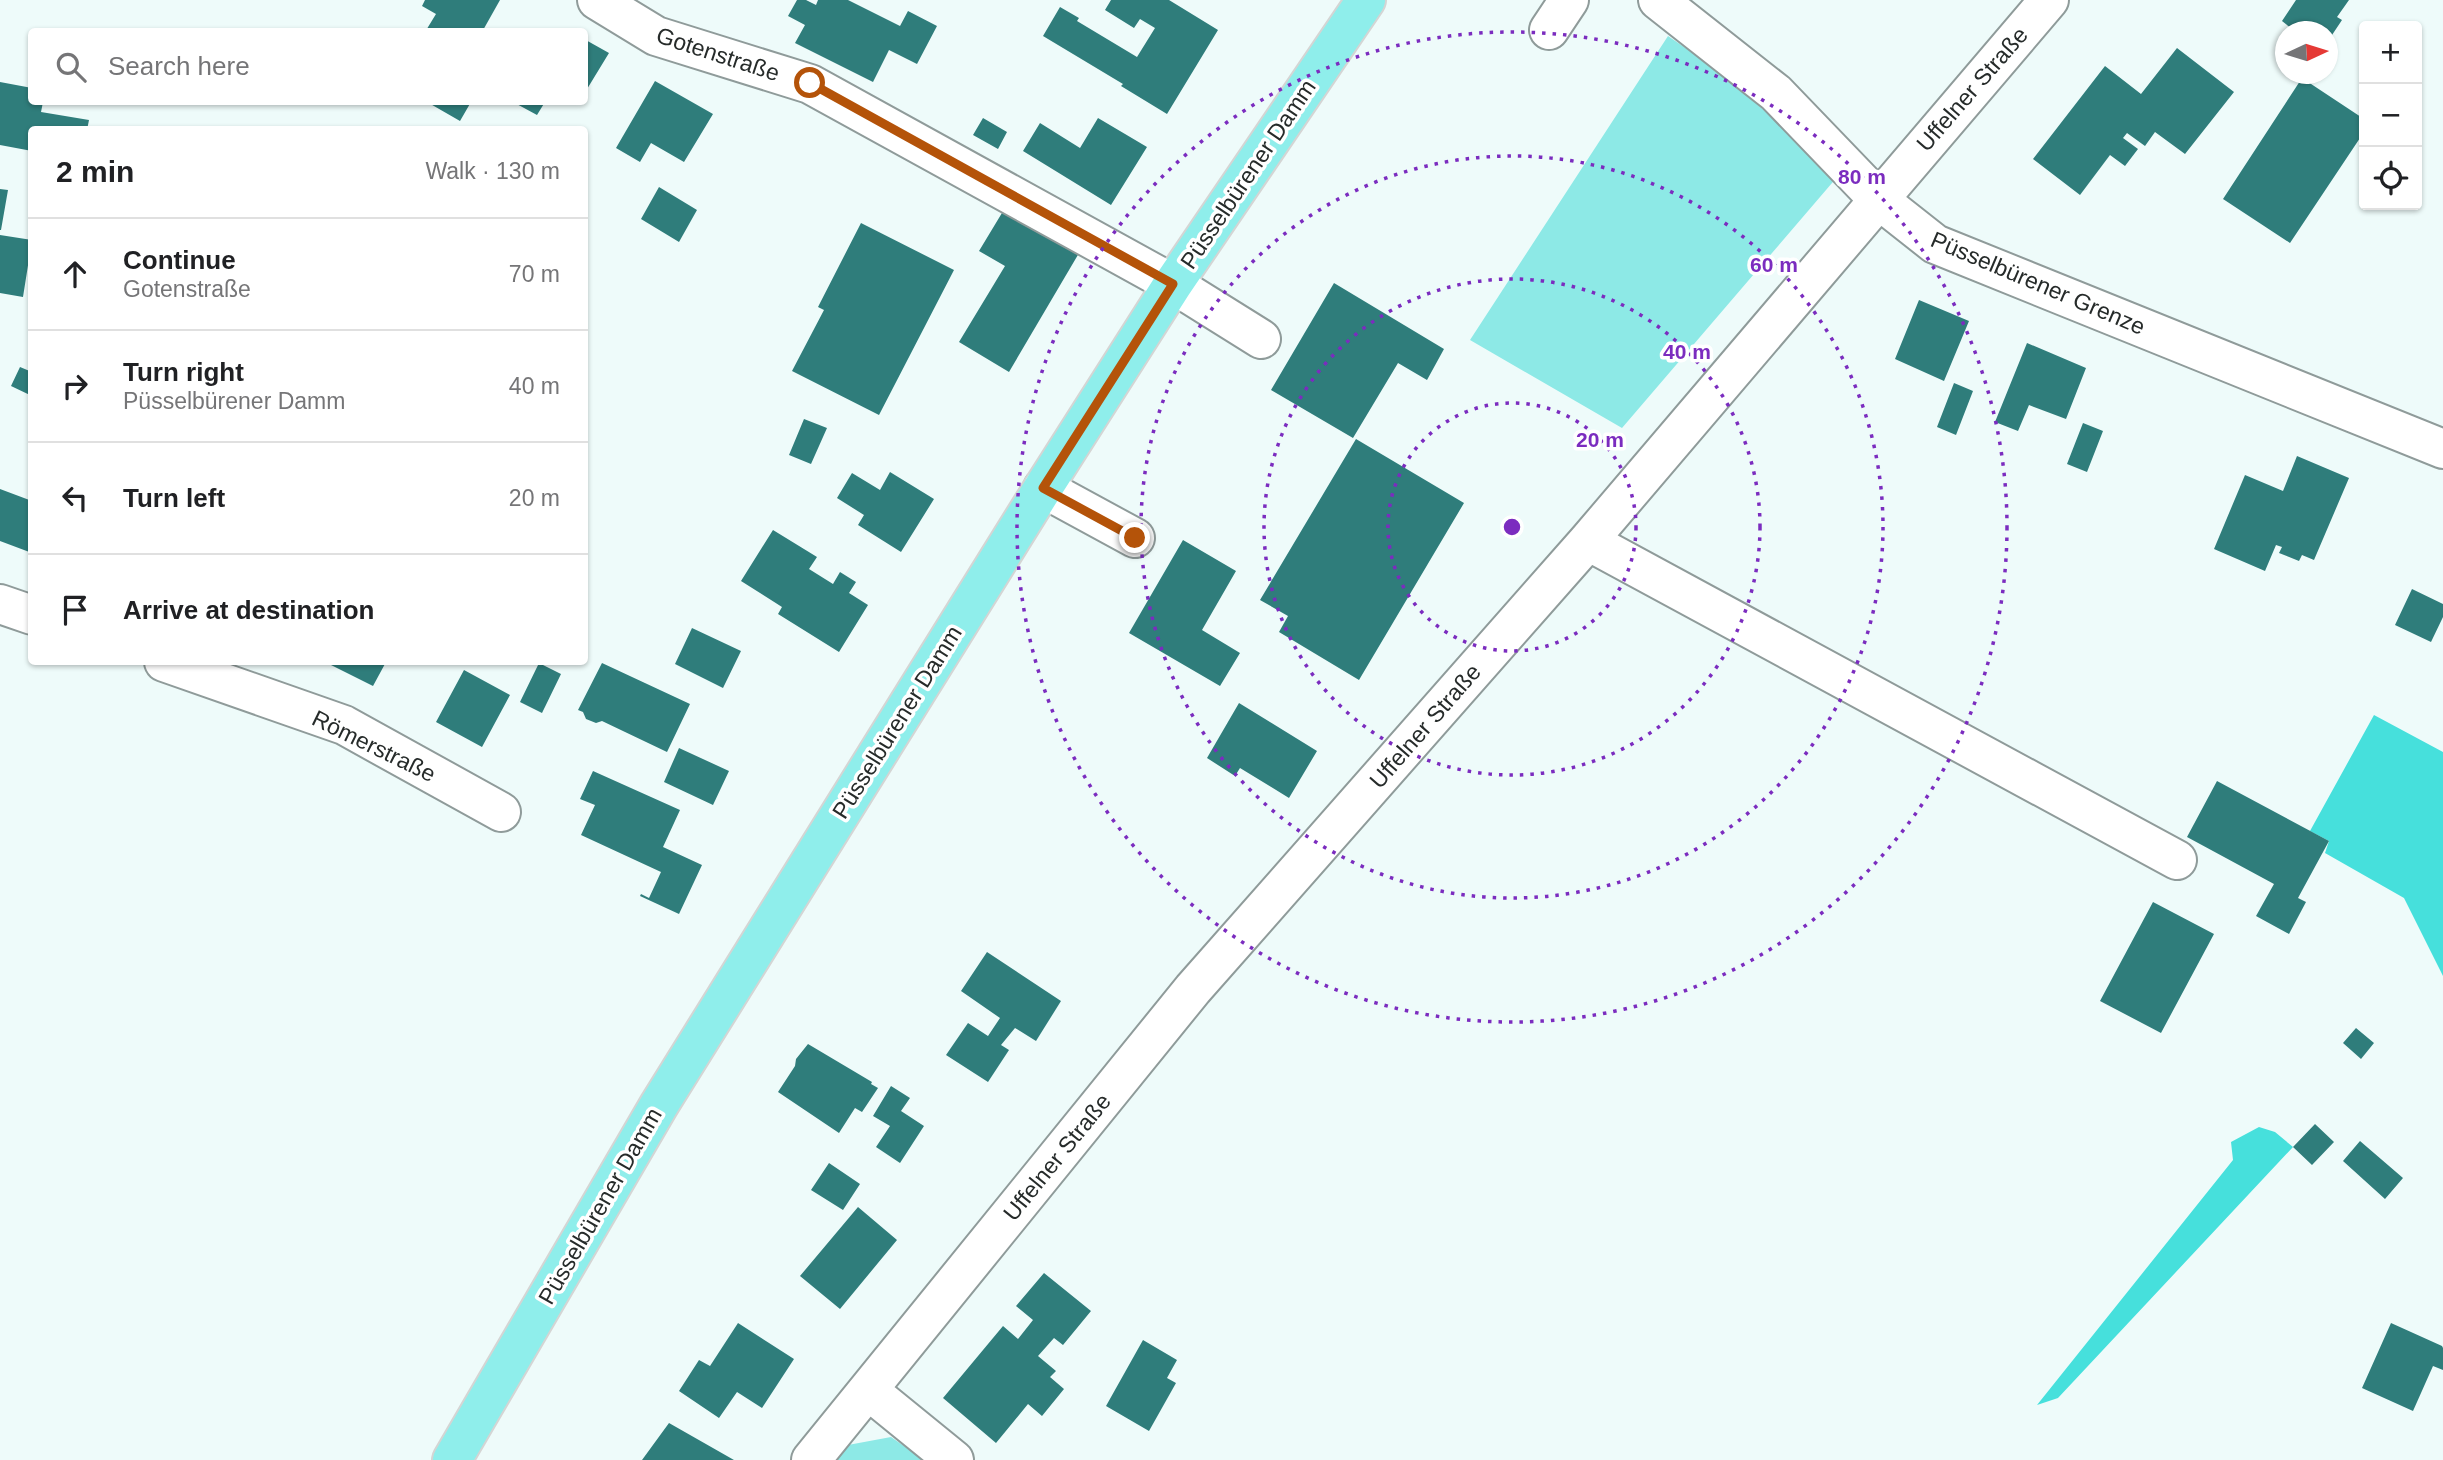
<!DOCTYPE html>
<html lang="en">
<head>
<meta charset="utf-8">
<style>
  body { margin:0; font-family:Arial,sans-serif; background:#f6f6f6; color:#202124 }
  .controls { position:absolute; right:21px; top:21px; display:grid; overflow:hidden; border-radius:7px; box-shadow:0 2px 5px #0004 }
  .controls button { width:63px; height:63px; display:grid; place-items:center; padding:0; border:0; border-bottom:2px solid #e0e0e0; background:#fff; color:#202124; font:35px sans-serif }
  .compass { position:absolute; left:2275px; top:21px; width:63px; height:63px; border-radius:50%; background:#fff; box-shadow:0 2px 5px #0004; rotate:86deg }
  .stop { position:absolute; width:21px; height:21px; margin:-16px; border:5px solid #b45309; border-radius:50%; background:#fff }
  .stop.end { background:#b45309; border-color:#fff; box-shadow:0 2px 7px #0008 }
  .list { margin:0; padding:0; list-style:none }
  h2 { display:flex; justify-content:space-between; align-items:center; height:91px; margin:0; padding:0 28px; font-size:30px }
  h2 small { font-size:23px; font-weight:400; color:#757577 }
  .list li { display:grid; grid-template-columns:46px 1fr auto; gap:21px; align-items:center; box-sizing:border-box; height:112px; padding:0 28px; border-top:2px solid #e0e0e0 }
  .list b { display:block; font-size:26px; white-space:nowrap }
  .list p { margin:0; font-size:23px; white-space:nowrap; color:#757577 }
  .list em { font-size:23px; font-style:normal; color:#757577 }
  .icon { flex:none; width:38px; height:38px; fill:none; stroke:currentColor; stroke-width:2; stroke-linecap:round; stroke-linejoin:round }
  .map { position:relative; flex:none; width:2443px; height:1460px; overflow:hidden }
  .search { position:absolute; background:#fff; box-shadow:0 2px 5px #0004; left:28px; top:28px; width:560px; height:77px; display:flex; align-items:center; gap:18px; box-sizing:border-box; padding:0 24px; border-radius:7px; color:#757577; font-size:26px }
  .panel { position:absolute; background:#fff; box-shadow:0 2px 5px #0004; left:28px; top:126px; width:560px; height:539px; border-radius:7px }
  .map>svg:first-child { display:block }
  .green { fill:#8de9e6 }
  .forest { fill:#46e0dc }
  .building { fill:#2f7d7b }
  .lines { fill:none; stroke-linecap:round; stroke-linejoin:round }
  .minor-casing { stroke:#8f9b9a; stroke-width:42 }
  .major-casing { stroke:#d4d5d4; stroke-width:42 }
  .minor { stroke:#fff; stroke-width:38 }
  .major { stroke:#8feeeb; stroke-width:38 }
  .route { stroke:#b45309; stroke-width:9 }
  .ring { fill:none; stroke:#7b2cbf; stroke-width:3.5; stroke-dasharray:3.5 7 }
  .labels { text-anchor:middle; stroke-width:7; stroke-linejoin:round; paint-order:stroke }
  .street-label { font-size:23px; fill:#262b2a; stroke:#fff }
  .centre { fill:#7b2cbf; stroke:#fff; stroke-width:3.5 }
  .ring-label { font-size:21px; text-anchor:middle; font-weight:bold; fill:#7b2cbf; stroke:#fff; stroke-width:7; stroke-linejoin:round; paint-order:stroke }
</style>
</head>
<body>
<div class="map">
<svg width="2443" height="1460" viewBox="0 0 2443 1460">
  <rect width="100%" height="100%" fill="#eefbfa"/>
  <!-- green -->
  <path class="green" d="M1668,36L1722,73L1838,176L1622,428L1470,340Z
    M891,1437L924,1460H837L848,1445Z"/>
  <!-- forest -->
  <path class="forest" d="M2374,715L2443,752V976L2404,898L2325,853L2329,841L2310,831Z
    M2259,1127L2275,1132L2293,1147L2058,1398L2037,1405L2233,1160L2231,1142Z"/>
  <!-- building -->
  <path class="building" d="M425,0H500L482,32H425L436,14L422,6Z
    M797,0H806L816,5L818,0H848L900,26L908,11L937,26L917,64L889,50L873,82L795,43L805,25L788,16Z
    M1111,0H1169L1218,30L1167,114L1121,86L1123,84L1043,36L1060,7L1079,18L1077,21L1137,57L1155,28L1140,19L1134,28L1105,10Z
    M2296,0H2349L2337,17L2342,20L2328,41V32H2296L2282,21Z
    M584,39L609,53L584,94Z
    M2177,48L2234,92L2185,154L2155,132L2145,146L2127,133L2123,138L2138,149L2125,166L2110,155L2080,195L2033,159L2105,66L2141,94Z
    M2302,78L2364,119V132L2290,243L2223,199Z
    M655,81L713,114L684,162L651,143L640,162L616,148Z
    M0,82L32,88V102H43L41,112L89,120L87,130H32V151L0,145Z
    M427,102H471L460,121Z
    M513,102H545L537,115Z
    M983,118L1007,132L998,149L973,135Z
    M1098,118L1147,147L1111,205L1023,151L1040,123L1080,148Z
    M659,187L697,210L679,242L641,219Z
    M0,189L8,190L1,230H0Z
    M1008,203L1082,248L1009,372L959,342L1005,266L979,251Z
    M861,223L954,270L879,415L792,371L824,310L818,307Z
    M0,235L32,240L23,297L0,293Z
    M1334,283L1444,349L1427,380L1398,363L1353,438L1271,390Z
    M1919,300L1969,321L1944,381L1895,359Z
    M2027,343L2086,368L2066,419L2029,405L2018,431L1995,422Z
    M20,367L32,372V396L11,386Z
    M1954,383L1973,391L1956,435L1937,427Z
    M804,419L827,428L811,464L789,455Z
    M2083,423L2103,431L2087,472L2067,464Z
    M1356,439L1464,503L1359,680L1279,632L1288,616L1260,600Z
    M2297,456L2349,478L2314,560L2302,555L2299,561L2279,553L2282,547L2276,545L2265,571L2214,549L2245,475L2283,491Z
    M890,472L934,499L901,552L858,525L864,515L837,498L852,473L880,490Z
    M0,489L32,501V553L0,541Z
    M773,530L817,557L809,569L833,584L840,572L856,582L849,593L868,605L839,652L778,614L782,607L741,581Z
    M1183,540L1236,571L1202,630L1240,653L1220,686L1129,633Z
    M2412,589L2443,604V617L2431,642L2395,625Z
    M692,628L741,651L723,688L675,664Z
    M325,662H386L373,686Z
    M539,663L561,674L542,713L520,702Z
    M602,663L690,704L667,752L602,721L596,723L586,719L583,712L578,710Z
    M464,670L510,695L482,747L436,722Z
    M1239,703L1317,751L1289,798L1240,768L1235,776L1207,758Z
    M679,748L729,771L713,805L664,782Z
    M593,771L680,810L663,847L702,865L679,914L640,896L641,894L649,898L661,872L581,835L595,805L580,799Z
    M2217,781L2329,841L2298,898L2306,902L2289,934L2256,916L2274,884L2187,837Z
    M2153,902L2214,934L2161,1033L2100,1001Z
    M987,952L1061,1001L1036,1041L1015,1028L1001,1045L1009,1050L988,1082L946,1055L968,1023L988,1036L1000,1018L961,991Z
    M2356,1028L2374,1043L2361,1059L2343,1043Z
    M808,1044L872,1082L871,1084L878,1088L862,1112L855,1108L839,1133L778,1092L795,1066L796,1059Z
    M891,1086L910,1098L901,1111L924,1126L900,1163L876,1147L890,1126L873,1116Z
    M2315,1124L2334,1142L2312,1165L2293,1147Z
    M2360,1141L2403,1178L2385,1199L2343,1161Z
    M829,1163L860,1184L843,1210L811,1190Z
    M858,1207L897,1240L840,1309L800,1276Z
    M1044,1273L1091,1311L1063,1345L1054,1338L1038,1356L1056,1371L1050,1377L1064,1389L1042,1416L1028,1404L996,1443L943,1398L1003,1326L1018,1339L1033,1320L1016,1306Z
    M738,1323L794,1359L762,1408L737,1392L719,1418L679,1391L699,1360L710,1366Z
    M2391,1323L2442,1346L2443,1348V1370L2433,1366L2413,1411L2362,1388Z
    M1143,1340L1177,1360L1167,1378L1176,1383L1149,1431L1106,1406Z
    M669,1423L734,1460H642Z"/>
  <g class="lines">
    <defs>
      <path id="minor" d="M597,0L656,36L810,84L1173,284L1261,339
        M1658,0L1776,93L1878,199L1935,244L2443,449
        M1549,30L1569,0
        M1043,488L1135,538
        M1588,541L2177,860
        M0,604L32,615
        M164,662L344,725L501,812
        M868,1390L954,1460
        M811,1460L1193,989L1588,541L2049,0"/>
      <path id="major" d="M452,1460L659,1105L1043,488L1173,284L1366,0"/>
    </defs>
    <!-- minor casing -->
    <use href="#minor" class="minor-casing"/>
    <!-- major casing -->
    <use href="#major" class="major-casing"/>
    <!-- minor -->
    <use href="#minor" class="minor"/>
    <!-- major -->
    <use href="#major" class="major"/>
  </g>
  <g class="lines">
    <!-- route -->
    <path class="route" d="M810,83L1173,284L1043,488L1135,538"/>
  </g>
  <!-- distance rings -->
  <g class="ring">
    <circle cx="1512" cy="527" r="124"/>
    <circle cx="1512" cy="527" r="248"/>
    <circle cx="1512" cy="527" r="371"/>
    <circle cx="1512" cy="527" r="495"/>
  </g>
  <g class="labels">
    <!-- street labels -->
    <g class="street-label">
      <text transform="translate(718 54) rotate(18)" y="8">Gotenstraße</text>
      <text transform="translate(1972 89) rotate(-49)" y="8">Uffelner Straße</text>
      <text transform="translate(1248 174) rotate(-56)" y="8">Püsselbürener Damm</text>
      <text transform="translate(2038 283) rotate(23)" y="8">Püsselbürener Grenze</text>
      <text transform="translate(897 722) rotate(-58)" y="8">Püsselbürener Damm</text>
      <text transform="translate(1425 726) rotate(-49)" y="8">Uffelner Straße</text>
      <text transform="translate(374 746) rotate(26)" y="8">Römerstraße</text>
      <text transform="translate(1057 1157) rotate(-51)" y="8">Uffelner Straße</text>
      <text transform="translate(600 1206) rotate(-60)" y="8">Püsselbürener Damm</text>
    </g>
  </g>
  <circle cx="1512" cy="527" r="10" class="centre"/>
  <g class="ring-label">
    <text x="1862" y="184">80 m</text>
    <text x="1774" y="272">60 m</text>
    <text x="1687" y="359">40 m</text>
    <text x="1600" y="447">20 m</text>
  </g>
</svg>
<div class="controls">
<button>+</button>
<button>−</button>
<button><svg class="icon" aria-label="locate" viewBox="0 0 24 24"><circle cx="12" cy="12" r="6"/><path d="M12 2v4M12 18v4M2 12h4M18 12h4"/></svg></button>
</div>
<svg class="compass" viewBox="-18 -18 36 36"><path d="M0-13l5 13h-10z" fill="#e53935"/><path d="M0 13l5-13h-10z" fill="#757577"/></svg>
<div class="stop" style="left:810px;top:83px"></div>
<div class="stop end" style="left:1135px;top:538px"></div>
<div class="search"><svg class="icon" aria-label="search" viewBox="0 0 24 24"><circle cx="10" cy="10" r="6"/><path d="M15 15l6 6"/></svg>Search here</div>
<section class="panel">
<h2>2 min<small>Walk · 130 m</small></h2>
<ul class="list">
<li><svg class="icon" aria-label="ahead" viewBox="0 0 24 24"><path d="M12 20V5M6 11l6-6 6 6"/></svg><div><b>Continue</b><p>Gotenstraße</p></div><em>70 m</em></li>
<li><svg class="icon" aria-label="right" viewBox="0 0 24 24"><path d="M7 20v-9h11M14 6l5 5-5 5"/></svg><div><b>Turn right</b><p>Püsselbürener Damm</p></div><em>40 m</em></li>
<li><svg class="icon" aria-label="left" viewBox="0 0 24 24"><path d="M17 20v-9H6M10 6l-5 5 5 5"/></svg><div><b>Turn left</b></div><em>20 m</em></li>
<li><svg class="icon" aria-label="arrive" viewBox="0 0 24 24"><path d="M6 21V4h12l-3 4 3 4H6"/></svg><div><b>Arrive at destination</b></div></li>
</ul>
</section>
</div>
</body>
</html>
